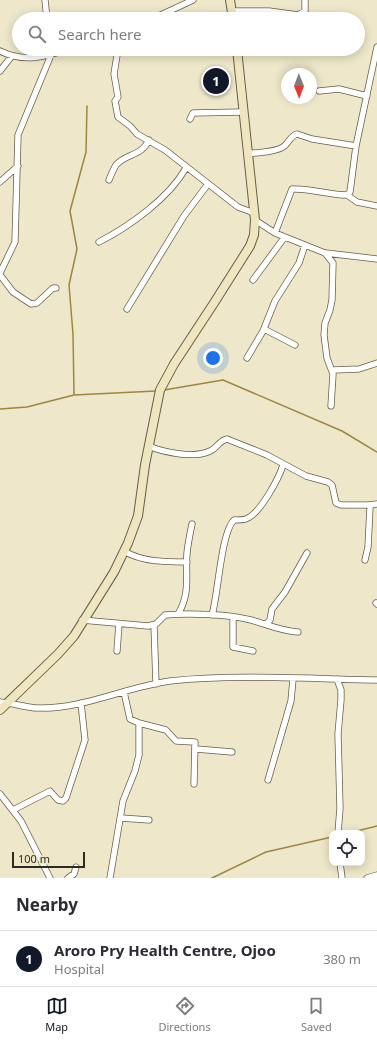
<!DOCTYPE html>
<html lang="en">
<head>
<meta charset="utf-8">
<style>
  body { margin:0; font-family:"Noto Sans",sans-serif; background:#f2f2f3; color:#2b2b33 }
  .controls { position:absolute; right:12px; bottom:12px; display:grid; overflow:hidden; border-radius:8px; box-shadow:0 2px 10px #0003 }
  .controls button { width:36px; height:36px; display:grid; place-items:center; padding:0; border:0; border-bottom:1px solid #e1e1e2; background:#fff; color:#2b2b33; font:20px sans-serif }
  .compass { position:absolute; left:281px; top:68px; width:36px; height:36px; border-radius:50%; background:#fff; box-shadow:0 2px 10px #0003; rotate:179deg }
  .scale { position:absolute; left:12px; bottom:10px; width:73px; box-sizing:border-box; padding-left:4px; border:2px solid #2e2b20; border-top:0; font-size:11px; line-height:14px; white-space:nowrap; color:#2e2b20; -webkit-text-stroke:3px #eee7ca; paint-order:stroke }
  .you { position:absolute; left:213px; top:358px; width:14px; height:14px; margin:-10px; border:3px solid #fff; border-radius:50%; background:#1a73e8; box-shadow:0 0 0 6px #1a73e833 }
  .badge { display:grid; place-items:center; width:26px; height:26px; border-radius:50%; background:#111827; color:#fff; font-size:13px; font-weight:700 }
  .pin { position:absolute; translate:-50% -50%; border:2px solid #fff; box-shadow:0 1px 4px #0006 }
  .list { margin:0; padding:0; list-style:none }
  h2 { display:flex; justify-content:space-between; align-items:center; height:52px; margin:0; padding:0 16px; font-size:17px }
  h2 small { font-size:13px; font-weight:400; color:#7c7c81 }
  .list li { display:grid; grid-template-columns:26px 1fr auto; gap:12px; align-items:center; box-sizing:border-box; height:56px; padding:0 16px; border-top:1px solid #e1e1e2 }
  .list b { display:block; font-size:15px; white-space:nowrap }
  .list p { margin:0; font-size:13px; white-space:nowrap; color:#7c7c81 }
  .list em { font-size:13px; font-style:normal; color:#7c7c81 }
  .icon { flex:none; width:22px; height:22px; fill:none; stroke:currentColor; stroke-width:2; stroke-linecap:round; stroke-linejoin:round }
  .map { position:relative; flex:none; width:377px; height:878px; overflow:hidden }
  .search { position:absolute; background:#fff; box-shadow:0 2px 10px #0003; left:12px; right:12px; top:12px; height:44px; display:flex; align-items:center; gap:10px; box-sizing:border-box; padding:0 14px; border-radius:22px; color:#7c7c81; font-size:15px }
  .sheet { height:108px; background:#fff }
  nav { display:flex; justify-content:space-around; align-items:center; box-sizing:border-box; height:56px; border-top:1px solid #e1e1e2; background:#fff; font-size:11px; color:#7c7c81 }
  nav a { display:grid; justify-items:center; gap:2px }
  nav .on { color:#111827 }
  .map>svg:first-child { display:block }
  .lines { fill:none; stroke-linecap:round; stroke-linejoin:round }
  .stream { stroke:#9b883f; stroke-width:1.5 }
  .street-casing { stroke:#665f46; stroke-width:7 }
  .secondary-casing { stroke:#665f46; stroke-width:10 }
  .street { stroke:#fff; stroke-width:5.5 }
  .secondary { stroke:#efe6bf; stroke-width:8 }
</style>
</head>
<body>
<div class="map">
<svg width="377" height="878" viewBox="0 0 377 878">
  <rect width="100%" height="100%" fill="#eee7ca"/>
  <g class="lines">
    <!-- stream -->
    <path class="stream" d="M164,390L223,380L342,431L377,452
      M74,394L73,334L69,285L77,249L70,211L86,152L87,106
      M0,409L27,407L74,395L156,391
      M349,833L377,826
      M212,878L266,852L332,837"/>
    <defs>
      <path id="street" d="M45,0L47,19
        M232,14L234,11H269L298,15L305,11V0
        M152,19L193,0
        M118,49L114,74L118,97L115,101L118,117L130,126L137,134L165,150L238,207L254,213
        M0,51C24,63 45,57 69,49
        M0,71L11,57
        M319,91L339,89L367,96
        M190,119L193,113L242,112
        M247,154C257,152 274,153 283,147C289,143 290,136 297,134L312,139L356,146
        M109,180C111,175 113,170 116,165C126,153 141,157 149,140
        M0,182L18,166
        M347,195L357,202L377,206
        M255,220L275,233L325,253L333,263L332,300L330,310L325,323L324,335L327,358L333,374L331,406
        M275,233L292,189C311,188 328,195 347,195L350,192L356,146L377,47
        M99,242C130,226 169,198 186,168
        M326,253L377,259
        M0,273L15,242L18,135L51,55
        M0,275L13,292L31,304L37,303L53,288H56
        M253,280L284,238
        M127,309L184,216L208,184
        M264,329L295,345
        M247,358L263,331L275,301L299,263L305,245
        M333,370L359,369L377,363
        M148,446C163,452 194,459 210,451C217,448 220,440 227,439L267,455L306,476L328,482L332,485L336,503L341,505H368L370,507L368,547L365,560
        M368,505L377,504
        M124,551C142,562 166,562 187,562
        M376,603L377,604
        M178,614C191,593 185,575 187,553C188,543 190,534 192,524
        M212,615C218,596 221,532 234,520C238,520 243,520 246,519C260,514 279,478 283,465
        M233,617V647L253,651
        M82,620L148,626L156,624L165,615C188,613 229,614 251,620C266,624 281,631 298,632
        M266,624L270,620L272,609L285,592L307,553
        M154,625L156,684
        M117,651L119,624
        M337,679L341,690V700L338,734L340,808L338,833
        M0,702C12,703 24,707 36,708C82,710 125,687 170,681C238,674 308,679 377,680
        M139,723L166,730L176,741L195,742L194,784
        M196,749L232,752
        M268,780L291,701L293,679
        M0,794L21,821L50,878
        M13,810L50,791L58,800L63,801L66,798L85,740L81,703
        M121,818L149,820
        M340,863L342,878
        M68,878L74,874L76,867
        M110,878L123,801L135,771L139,755V723L130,719L124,692
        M367,878L377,875"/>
      <path id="secondary" d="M230,0L233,19
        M0,710L58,654L74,636L114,572L128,543L138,516L145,465L160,390L174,364L214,303L250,246L254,235L255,220L237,49"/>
    </defs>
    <!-- street casing -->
    <use href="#street" class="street-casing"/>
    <!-- secondary casing -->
    <use href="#secondary" class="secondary-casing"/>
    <!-- street -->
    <use href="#street" class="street"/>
    <!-- secondary -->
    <use href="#secondary" class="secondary"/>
  </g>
</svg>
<div class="controls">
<button><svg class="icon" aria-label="locate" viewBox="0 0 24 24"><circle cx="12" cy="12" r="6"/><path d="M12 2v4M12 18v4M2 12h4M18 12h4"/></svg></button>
</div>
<svg class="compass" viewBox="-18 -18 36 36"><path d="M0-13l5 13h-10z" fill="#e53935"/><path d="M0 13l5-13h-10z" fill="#7c7c81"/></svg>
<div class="scale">100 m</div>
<div class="you"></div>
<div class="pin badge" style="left:216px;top:81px">1</div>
<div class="search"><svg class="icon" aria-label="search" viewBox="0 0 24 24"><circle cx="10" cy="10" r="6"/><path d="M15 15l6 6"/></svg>Search here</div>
</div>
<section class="sheet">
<h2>Nearby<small></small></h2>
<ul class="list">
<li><span class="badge">1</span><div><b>Aroro Pry Health Centre, Ojoo</b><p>Hospital</p></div><em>380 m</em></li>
</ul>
</section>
<nav>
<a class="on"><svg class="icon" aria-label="map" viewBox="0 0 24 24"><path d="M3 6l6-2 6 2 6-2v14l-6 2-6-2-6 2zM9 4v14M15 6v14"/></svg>Map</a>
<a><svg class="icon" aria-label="directions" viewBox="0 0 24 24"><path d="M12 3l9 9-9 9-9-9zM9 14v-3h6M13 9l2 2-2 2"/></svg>Directions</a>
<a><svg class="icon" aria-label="saved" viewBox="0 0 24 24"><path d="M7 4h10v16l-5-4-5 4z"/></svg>Saved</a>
</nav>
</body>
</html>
